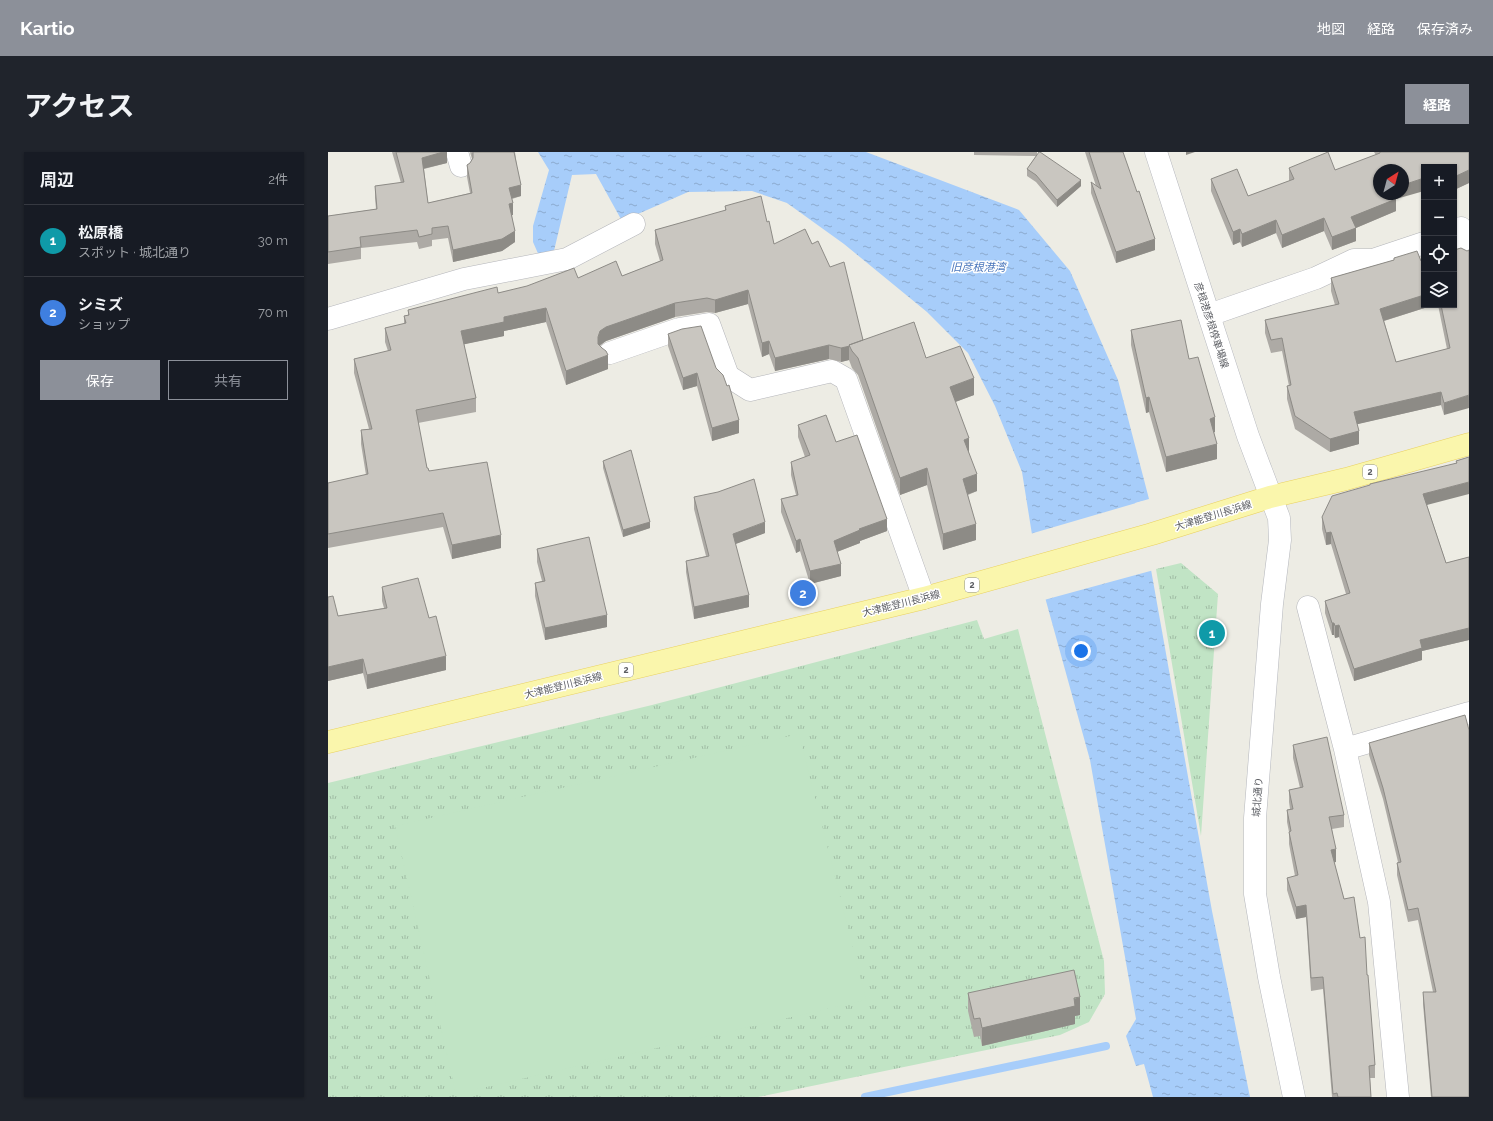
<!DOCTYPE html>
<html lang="ja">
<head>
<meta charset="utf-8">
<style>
  body { margin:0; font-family:Raleway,"Noto Sans JP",sans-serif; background:#20242c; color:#f1f3f6 }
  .controls { position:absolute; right:12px; top:12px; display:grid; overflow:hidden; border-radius:0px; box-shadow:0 1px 3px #0004 }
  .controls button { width:36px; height:36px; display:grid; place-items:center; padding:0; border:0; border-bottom:1px solid #363941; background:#171b24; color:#f1f3f6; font:20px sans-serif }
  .compass { position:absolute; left:1045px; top:12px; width:36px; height:36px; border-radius:50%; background:#171b24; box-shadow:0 1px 3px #0004; rotate:36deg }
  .you { position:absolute; left:753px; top:499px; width:14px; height:14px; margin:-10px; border:3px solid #fff; border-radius:50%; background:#1a73e8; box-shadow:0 0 0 6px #1a73e833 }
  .badge { display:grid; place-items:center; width:26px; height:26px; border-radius:50%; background:#8c9099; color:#fff; font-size:13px; font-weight:700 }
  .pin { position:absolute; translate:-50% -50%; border:2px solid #fff; box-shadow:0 1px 4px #0006 }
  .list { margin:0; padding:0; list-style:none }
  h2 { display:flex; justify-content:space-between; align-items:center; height:52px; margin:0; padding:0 16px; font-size:17px }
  h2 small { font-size:13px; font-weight:400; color:#9ea1a6 }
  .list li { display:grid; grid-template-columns:26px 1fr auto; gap:12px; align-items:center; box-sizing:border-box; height:72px; padding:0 16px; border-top:1px solid #363941 }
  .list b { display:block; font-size:15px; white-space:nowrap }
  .list p { margin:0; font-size:13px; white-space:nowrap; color:#9ea1a6 }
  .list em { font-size:13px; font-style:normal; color:#9ea1a6 }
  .actions { display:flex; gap:8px; padding:12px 16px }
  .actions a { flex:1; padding:9px 0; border:1px solid #8c9099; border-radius:0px; text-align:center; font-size:14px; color:#8c9099 }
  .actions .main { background:#8c9099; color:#fff }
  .icon { flex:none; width:22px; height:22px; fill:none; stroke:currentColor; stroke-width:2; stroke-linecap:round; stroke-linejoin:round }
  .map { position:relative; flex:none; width:1141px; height:945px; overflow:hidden; border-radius:0px }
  header { display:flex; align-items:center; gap:24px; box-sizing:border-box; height:56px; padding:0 20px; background:#8c9099; color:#fff }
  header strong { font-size:19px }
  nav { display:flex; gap:22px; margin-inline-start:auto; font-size:14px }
  .intro { display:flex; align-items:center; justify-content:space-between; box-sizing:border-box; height:96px; padding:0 24px }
  h1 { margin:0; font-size:28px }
  .button { padding:10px 18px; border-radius:0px; background:#8c9099; color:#fff; font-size:14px; font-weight:700 }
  main { display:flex; gap:24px; padding:0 24px }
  aside { flex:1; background:#171b24; border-radius:0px; box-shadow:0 1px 3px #0004 }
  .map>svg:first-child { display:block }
  .park { fill:url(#park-tufts) }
  .pitch { fill:#c1e4c5 }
  .water { fill:url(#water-ripples) }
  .pier { fill:#edece4 }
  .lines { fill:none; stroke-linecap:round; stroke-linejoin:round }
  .stream { stroke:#a7cdfa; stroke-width:8 }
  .street-casing { stroke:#b4b5ba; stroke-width:23 }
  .secondary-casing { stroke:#b5b7bd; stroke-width:23 }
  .primary-casing { stroke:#e9d161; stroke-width:23 }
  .street { stroke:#fff; stroke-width:22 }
  .secondary { stroke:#fff; stroke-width:22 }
  .primary { stroke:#faf6ac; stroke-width:22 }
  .wall { fill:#adaaa5 }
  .shaded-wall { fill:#8d8b86 }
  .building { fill:#c9c6c0; stroke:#8d8b86 }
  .labels { text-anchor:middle; stroke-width:3; stroke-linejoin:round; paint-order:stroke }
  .shield { fill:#fff; stroke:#8d8e92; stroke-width:1 }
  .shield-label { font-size:9px; font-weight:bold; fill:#5c5e63 }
  .street-label { font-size:10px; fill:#5c5e63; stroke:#fff }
  .water-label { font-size:11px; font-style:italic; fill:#4b77bc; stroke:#fff }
</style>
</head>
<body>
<header>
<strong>Kartio</strong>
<nav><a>地図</a><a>経路</a><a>保存済み</a></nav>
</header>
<div class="intro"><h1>アクセス</h1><a class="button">経路</a></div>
<main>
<aside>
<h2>周辺<small>2件</small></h2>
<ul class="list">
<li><span class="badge" style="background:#0f9aa8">1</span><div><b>松原橋</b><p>スポット · 城北通り</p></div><em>30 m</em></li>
<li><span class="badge" style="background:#3f7fe0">2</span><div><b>シミズ</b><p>ショップ</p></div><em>70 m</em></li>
</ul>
<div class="actions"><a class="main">保存</a><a>共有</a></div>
</aside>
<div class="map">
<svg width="1141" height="945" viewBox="0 0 1141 945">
  <defs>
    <pattern id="park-tufts" width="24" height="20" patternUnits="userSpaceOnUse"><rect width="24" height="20" fill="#c1e4c5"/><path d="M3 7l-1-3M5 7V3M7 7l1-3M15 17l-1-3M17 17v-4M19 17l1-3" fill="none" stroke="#a0bca4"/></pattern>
    <pattern id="water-ripples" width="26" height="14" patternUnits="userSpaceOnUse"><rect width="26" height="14" fill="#a7cdfa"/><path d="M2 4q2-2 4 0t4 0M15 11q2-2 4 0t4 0" fill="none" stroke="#8baace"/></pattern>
  </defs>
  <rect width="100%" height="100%" fill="#edece4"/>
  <!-- park -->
  <path class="park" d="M853,411L890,442L873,684L828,417Z
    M649,468L656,487L690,477L776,809L777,842L761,870L732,883L430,945H0V631L324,553Z"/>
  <!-- pitch -->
  <path class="pitch" d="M471,582L538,848L128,942L67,674Z"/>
  <!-- water -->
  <path class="water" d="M210,0H538L691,58L742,119L790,228L821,347L807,351L822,412L884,759L922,945H825L816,912L808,914L798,884L808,867L762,608L710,420L694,320L667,254L640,201L599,160L516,92L459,51L424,39L360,40L294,69L268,22L244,23L225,103L212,106L205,90V74L221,18Z"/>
  <!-- pier -->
  <path class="pier" d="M815,349L816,351L810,353L826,418L716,448L708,420L702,382Z"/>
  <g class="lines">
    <!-- stream -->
    <path class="stream" d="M537,945L778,894"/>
    <defs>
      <path id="street" d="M129,0L133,14
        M1133,76L1141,99
        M881,163L988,126L1026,108H1045L1096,91
        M0,167L136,127L239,107L306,72
        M282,201L351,177L381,172L400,224L422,238L504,219L518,227L596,446
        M980,455L1017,597L1051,750L1070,945
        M1017,597L1141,561"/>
      <path id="secondary" d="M828,0L920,284L951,366L952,388L944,452L927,666V742L941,825L966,945"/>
      <path id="primary" d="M0,590L596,446L824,382L942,345L1018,327L1141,292"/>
    </defs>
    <!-- street casing -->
    <use href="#street" class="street-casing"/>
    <!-- secondary casing -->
    <use href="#secondary" class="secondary-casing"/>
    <!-- primary casing -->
    <use href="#primary" class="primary-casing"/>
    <!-- street -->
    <use href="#street" class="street"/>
    <!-- secondary -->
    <use href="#secondary" class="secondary"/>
    <!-- primary -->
    <use href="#primary" class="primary"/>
  </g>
  <!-- wall -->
  <path class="wall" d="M64,0H119V11L96,17L100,51L142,41L139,25V13L142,11L144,7L142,0H187L193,44L184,47L185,63H184L187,90L174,99L125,110L120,86L104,88V94L91,97L89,90L33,96V107L0,112V64L48,57L47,46V34L73,31Z
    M646,0H709V3L753,34L729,55L708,30L699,24V17L708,4L646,3Z
    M757,0H795L827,98L788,111L763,41V30L768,34Z
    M1046,0H1141V31L1126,38V15L1068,47V59L1028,76V89L1004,98L996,79L954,96L948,81L914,95L912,90L905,93L883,39V27L920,44L961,29V16L1007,18L1048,3Z
    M397,54L439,70L446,92H484L535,188L598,206L646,243L627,250L641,301L649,339L640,343L648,388L615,398L599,333L572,343L530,223L524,216L521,208L513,210L501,207L447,219L441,202L434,205L420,152L387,161L379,160L347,165L278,189L272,194L280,217L238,233L218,170L176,179V184L136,192L148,246V260L90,271L99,316L173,396L124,407L115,375L0,396V331L38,323L33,292V278L41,277L26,221V207L60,199L57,190V176L76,172V164L80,163V158L250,126L294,124L332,109L327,92V78L397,59Z
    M1139,99L1116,263L1113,253L1029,272L1031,292L1002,300L967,277L959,247V234H961L954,199L943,201L937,181V168L1007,153L1003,139V126L1066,108V106L1096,153H1106L1056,169L1068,210L1119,197L1110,153H1126Z
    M803,178L861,207L887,280H886L889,307L838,320L821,260L818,261L803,193Z
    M340,182L388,216L399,234L411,281L384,289L369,234L355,238L340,194Z
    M470,273L508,290L559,379L532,389V391L509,400L513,424L482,432L472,399L468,401L453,360V347L468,343L463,323V310L477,305L470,285Z
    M1141,305L1099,353L1118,411L1141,405V488L1094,499V508L1026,529L1011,485L1007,486L1006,483H1004L997,461V449L1018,442L1003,392L998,393L994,377V365L1128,311V309Z
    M275,309L322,376L295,385L275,316Z
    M366,345L437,381L407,392L421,455L366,467L358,420V409L378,404L366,357Z
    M209,397L279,475L217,488L207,444V431L214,429L209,410Z
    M54,435L101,466L118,518L39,537L35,521L0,529V445L10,464L56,456L54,449Z
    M1141,578V945H1103L1095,852V840H1105L1090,768L1080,770L1069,723V711L1070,710L1055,647L1041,603V591Z
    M965,593L1016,663V675L1004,677L1008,710H1006L1016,747L1039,823L1047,913V926H1042L1043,945H1004L995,837L983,839L978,765L968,767L959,738V726L967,724L961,692V680L959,670V658L962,657L961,650V638L972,636L965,606Z
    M640,841L752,863L747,864V872L654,894L652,884L646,885L640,859Z"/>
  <!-- shaded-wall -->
  <path class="shaded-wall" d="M115,0H119V11L94,17V6Z
    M858,0H867L858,3Z
    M1141,18V31L1126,38V25Z
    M1096,26V39L1068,47V59L1023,78V65L1064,42H1075V33Z
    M753,28V34L729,55V48Z
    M193,33V44L181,47V36Z
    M185,51V63L181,64V52Z
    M996,66V79L954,96V83Z
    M948,68V81L914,95V82Z
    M1028,76V89L1004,98V85Z
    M912,77V90L905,93V80Z
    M187,79V90L174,99L125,110V98Z
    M827,87V98L788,111V100Z
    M420,138V152L387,161V148Z
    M1096,143V153H1106L1052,170V157Z
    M347,151V165L278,189L272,193L270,199V185L272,179L278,175Z
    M218,156V170L176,179V184L133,193V179L176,165Z
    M441,189V202L434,205V191Z
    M501,193V207L447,219V206Z
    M521,194V208L513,210V196Z
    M280,203V217L238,233V219Z
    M369,221V234L355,238V226Z
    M646,226V243L622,252V235Z
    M1113,240V253L1026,273V260Z
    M1141,243V256L1116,263V251Z
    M821,245V260L818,261V246Z
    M887,265V280L882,282V267Z
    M411,268V281L384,289V276Z
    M1031,279V292L1002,300V287Z
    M641,286V303L636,288Z
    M889,292V307L838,320V305Z
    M599,316V333L572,343V326Z
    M649,322V339L635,344V327Z
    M1141,330V342L1095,354V342Z
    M559,367V379L532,389V391L506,401V389L531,377Z
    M322,370V376L295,385V378Z
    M437,370V381L405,393V382Z
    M648,372V388L615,398V382Z
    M1003,380V392L998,393V381Z
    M173,383V396L124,407V393Z
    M472,387V399L468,401V389Z
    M513,412V424L482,432V419Z
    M421,443V455L366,467V455Z
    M279,463V475L217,488V476Z
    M1004,471H1006V483H1004Z
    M1011,473V485L1007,486V474Z
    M1141,476V488L1094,499V508L1026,529V517L1092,488Z
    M118,504V518L39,537V523Z
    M35,507V521L0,529V515Z
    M1008,697V710L1003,711V698Z
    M978,753V765L968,767V755Z
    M752,845V863L747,864V872L654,894V876Z"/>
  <!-- building -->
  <path class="building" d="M68,0H115L94,6L100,51L144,41L139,13L142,11L145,6V0H186L193,33L181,36L185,51L181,52L187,79L174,87L125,98L120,74L104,76V82L91,85L89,78L32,85L33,95L0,100V64L49,57L47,34L76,30Z
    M711,0H712L753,28L729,48L708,23L699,17Z
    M761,0H795L809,40L811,39L827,87L788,100L763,30L773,37Z
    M1000,0L1007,18L1052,1V0H1141V18L1126,25V15H1096V26L1075,33V18H1051V42H1067L1068,47L1023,65L1028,76L1004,85L996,66L954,83L948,68L914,82L912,77L905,80L883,27L909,17L920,44L966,27L961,16Z
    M433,44L439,70L441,69L446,92L477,77L484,92L490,89L502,115L516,110L535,188L521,193L522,194L513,196L501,193L447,206L441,189L434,191L420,138L387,148L379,146L347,151L278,175L272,179L270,185V192L274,196L278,199L280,203L238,219L218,156L176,165V170L133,179L148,246L88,258L99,316H100L101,319L159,310L173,383L124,393L115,361L0,382V331L40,322L33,278L44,277L26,207L63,198L57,176L78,171L76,164L81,163L80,158L169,135L170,141L199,134L246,116L250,126L288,109L294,124L335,108L327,78L398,58L397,54Z
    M1133,96L1139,99L1141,98V243L1116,251L1113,240L1026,260L1031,279L1002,287L967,264L959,234L963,233L954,186L943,188L937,168L1011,152L1003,126L1066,108V106L1089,99L1093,109L1096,108V143L1052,157L1068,210L1122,196L1113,153H1126V98Z
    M853,168L861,207L870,205L887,265L882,267L889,292L838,305L821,245L818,246L803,178Z
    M586,170L598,206L632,194L646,226L622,235L641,286L636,288L649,322L635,327L648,372L615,382L599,316L572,326L530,206L524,199L521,193Z
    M373,174L388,216L395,223L399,234L401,233L411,268L384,276L369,221L355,226L340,182L354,177Z
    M498,263L508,290L529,283L559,367L531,377L532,378L506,389L513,412L482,419L472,387L468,389L453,347L470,343L463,310L482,303L470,273Z
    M303,298L322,370L295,378L275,309Z
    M1141,305V330L1095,342L1118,411L1141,405V476L1092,488L1094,496L1026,517L1011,473L1007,474L1006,471H1004L997,449L1022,441L1003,380L998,381L994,365L1004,344L1042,333V332L1129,311L1128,309Z
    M426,327L437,370L405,382L421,443L366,455L358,409L381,404L366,345L390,340Z
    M261,385L279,463L217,476L207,431L217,429L209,397Z
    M90,426L101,466L108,464L118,504L39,523L35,507L0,515V445L5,444L10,464L59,456L54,435Z
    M1137,563L1141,578V945H1104L1095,840H1108L1090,756L1080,758L1069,711L1073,710L1055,636L1041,591Z
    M999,585L1016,663L1001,665L1008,697L1003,698L1016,747L1026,745L1032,786L1037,785L1039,823H1040L1047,913L1041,914L1043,945H1010L1009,941L1005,942L995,825L983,826L978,753L968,755L959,726L970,723L961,680L963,679L959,658L965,657L961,638L975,635L965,593Z
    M746,818L752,845L746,846L747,854L654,876L652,866L646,867L640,841Z"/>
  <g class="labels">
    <!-- shield labels -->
    <g class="shield">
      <rect x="1035" y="313" width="14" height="14" rx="3"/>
      <rect x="637" y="426" width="14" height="14" rx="3"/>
      <rect x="291" y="511" width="14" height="14" rx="3"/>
    </g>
    <g class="shield-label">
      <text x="1042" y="323">2</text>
      <text x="644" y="436">2</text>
      <text x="298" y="521">2</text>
    </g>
    <!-- street labels -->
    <g class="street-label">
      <text transform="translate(884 173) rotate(72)" y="4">彦根港彦根停車場線</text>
      <text transform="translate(885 363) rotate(-17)" y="4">大津能登川長浜線</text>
      <text transform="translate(573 451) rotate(-14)" y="4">大津能登川長浜線</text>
      <text transform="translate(235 533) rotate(-14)" y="4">大津能登川長浜線</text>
      <text transform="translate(929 645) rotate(-86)" y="4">城北通り</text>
    </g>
    <!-- water labels -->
    <g class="water-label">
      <text x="650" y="119">旧彦根港湾</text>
    </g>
  </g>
</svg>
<div class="controls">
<button>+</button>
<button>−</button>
<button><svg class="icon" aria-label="locate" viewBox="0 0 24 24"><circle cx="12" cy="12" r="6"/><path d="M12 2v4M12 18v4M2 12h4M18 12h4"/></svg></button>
<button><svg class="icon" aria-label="layers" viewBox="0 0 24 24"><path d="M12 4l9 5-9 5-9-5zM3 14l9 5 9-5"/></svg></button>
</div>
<svg class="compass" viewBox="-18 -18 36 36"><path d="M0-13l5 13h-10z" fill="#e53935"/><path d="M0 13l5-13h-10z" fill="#9ea1a6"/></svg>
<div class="you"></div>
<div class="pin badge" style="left:884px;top:481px;background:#0f9aa8">1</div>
<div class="pin badge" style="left:475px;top:441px;background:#3f7fe0">2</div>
</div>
</main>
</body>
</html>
